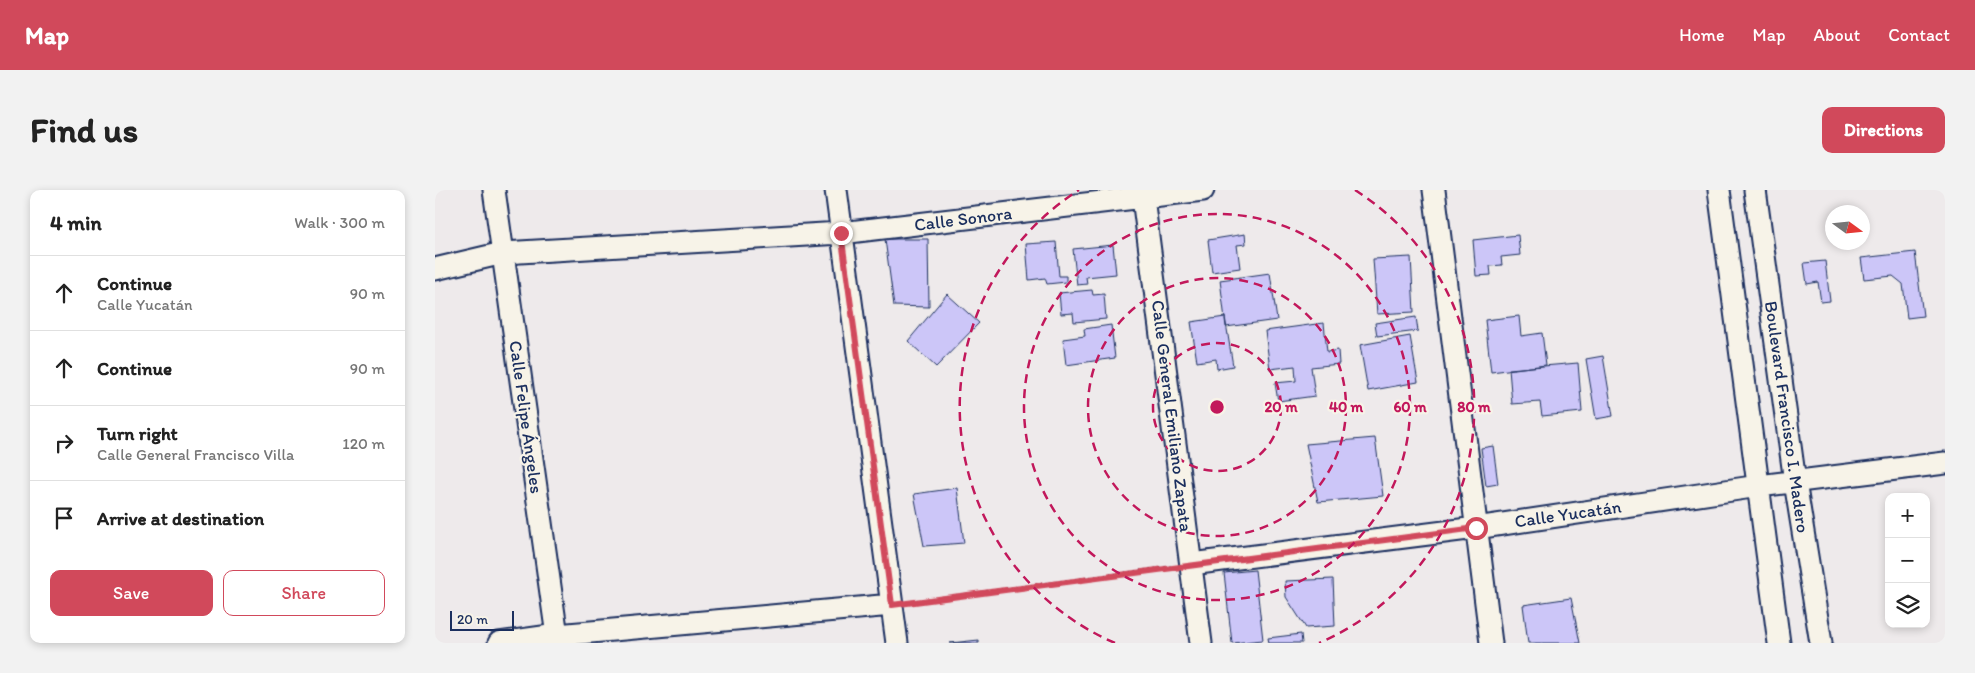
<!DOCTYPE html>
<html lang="en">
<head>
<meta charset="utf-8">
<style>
  body { margin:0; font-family:Itim,sans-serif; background:#f2f2f2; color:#222 }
  .controls { position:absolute; right:15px; bottom:15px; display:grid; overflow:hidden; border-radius:10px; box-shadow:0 2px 8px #0003 }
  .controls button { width:45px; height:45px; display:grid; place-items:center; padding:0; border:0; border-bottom:1px solid #e0e0e0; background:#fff; color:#222; font:25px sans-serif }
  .compass { position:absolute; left:1390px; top:15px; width:45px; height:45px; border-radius:50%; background:#fff; box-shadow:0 2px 8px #0003; rotate:105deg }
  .scale { position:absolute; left:15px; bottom:12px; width:64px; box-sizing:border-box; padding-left:5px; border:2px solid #1b2f5e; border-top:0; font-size:14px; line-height:18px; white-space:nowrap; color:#1b2f5e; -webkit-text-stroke:4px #f7f3e8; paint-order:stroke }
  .stop { position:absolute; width:15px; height:15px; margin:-11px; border:4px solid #d1495b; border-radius:50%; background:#fff }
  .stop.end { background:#d1495b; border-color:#fff; box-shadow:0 1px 5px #0008 }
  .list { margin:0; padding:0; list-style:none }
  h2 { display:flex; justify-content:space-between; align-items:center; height:65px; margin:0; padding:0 20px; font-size:21px }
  h2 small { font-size:16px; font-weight:400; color:#767676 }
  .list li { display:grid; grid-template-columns:32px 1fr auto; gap:15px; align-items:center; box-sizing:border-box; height:75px; padding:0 20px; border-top:1px solid #e0e0e0 }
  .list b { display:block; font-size:19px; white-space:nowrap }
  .list p { margin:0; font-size:16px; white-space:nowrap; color:#767676 }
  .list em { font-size:16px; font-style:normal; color:#767676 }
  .actions { display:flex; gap:10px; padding:15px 20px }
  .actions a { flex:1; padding:11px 0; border:1px solid #d1495b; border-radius:10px; text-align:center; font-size:18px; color:#d1495b }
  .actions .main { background:#d1495b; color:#fff }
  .icon { flex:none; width:28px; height:28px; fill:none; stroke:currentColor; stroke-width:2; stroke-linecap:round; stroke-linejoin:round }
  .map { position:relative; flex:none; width:1510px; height:453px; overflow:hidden; border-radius:10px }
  header { display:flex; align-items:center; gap:30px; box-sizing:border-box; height:70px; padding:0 25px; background:#d1495b; color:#fff }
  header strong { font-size:24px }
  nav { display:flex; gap:28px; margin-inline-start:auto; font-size:18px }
  .intro { display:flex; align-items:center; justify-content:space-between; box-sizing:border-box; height:120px; padding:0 30px }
  h1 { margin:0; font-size:35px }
  .button { padding:12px 22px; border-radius:10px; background:#d1495b; color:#fff; font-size:18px; font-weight:700 }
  main { display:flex; gap:30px; padding:0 30px }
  aside { flex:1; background:#fff; border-radius:10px; box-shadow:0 2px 8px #0003 }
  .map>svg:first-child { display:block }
  .building { fill:#ccc6f8; stroke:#1b2f5e }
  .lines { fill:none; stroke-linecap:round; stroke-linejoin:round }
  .street-casing { stroke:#1b2f5e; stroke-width:25 }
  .path { stroke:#1b2f5e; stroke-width:3; stroke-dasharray:1 4; stroke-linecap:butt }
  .street { stroke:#f7f3e8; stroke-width:21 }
  .route { stroke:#d1495b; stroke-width:6 }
  .ring { fill:none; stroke:#c2185b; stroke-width:2.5; stroke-dasharray:9 6 }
  .labels { text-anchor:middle; stroke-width:4.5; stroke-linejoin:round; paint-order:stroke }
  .street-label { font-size:18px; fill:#1b2f5e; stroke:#f7f3e8 }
  .centre { fill:#c2185b; stroke:#f7f3e8; stroke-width:2.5 }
  .ring-label { font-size:15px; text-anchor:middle; font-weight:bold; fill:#c2185b; stroke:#f7f3e8; stroke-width:4.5; stroke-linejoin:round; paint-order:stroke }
</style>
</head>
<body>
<header>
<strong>Map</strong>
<nav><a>Home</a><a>Map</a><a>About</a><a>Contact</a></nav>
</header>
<div class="intro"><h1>Find us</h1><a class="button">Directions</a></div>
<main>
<aside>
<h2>4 min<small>Walk · 300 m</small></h2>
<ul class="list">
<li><svg class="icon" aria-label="ahead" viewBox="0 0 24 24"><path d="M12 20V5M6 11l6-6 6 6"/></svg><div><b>Continue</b><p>Calle Yucatán</p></div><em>90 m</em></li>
<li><svg class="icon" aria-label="ahead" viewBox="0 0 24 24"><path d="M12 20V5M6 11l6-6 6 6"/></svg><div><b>Continue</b></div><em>90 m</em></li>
<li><svg class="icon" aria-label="right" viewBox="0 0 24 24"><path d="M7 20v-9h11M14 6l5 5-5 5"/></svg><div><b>Turn right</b><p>Calle General Francisco Villa</p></div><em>120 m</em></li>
<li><svg class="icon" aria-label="arrive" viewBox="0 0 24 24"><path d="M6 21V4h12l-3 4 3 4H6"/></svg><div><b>Arrive at destination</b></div></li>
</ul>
<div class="actions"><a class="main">Save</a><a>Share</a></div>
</aside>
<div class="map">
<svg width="1510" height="453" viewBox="0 0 1510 453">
  <rect width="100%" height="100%" fill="#eeeaeb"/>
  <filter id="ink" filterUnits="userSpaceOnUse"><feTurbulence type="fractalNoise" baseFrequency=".02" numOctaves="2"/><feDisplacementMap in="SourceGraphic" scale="10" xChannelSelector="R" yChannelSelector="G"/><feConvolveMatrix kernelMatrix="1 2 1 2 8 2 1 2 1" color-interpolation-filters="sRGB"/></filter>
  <g filter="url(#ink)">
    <!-- building -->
    <path class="building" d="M810,44L811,54L802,55L805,78L777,82L773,50Z
      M1083,45L1085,65L1066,67L1067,75L1055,76L1056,85L1041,86L1038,50Z
      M450,49H493L494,117L459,116Z
      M621,52L624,86H631V92L612,94L610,88L594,90L591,54Z
      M678,55L681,84L651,87L652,94L642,95L638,59Z
      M1480,62L1488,126L1472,128L1468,94L1458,86L1429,89L1426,68Z
      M976,67L979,122L942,124L938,69Z
      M1390,71L1395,111L1386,112L1383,92L1372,94L1369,73Z
      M835,83L842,130L791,137L785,90Z
      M657,100L658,105L669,104L671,129L639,132L638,123L626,124L624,103Z
      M512,104L544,133L501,177L473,151Z
      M1084,126L1086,146L1107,143L1111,175L1056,182L1050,130Z
      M790,127L798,176L782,179L781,169L762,172L756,132Z
      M981,127L983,141L942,146L940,133Z
      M889,133L892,162L903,160L904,174L876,177L880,206L843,211L840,193L861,191L860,176L835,179L830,141Z
      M676,135L680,168L631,175L628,149L650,146L649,139Z
      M975,146L983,192L933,201L925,155Z
      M1168,166L1178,226L1161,229L1151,169Z
      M1143,173L1147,222L1107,226L1105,212L1077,214L1074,179Z
      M940,248L948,306L883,312L871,254Z
      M1058,256L1063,294L1051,296L1046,258Z
      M522,298L529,353L489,356L479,304Z
      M820,380L828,450L797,453L789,383Z
      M898,389L900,436L871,438L851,407L850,391Z
      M1136,408L1145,453H1093L1088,415Z
      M866,444L867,453H834L833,448Z
      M544,450V453H515Z"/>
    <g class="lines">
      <defs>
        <path id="street" d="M59,0L123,453
          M401,0L462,453
          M707,0L766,453
          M999,0L1056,453
          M1284,0L1344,453
          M1320,0L1360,292L1386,453
          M0,79L68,63L406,43L768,0
          M756,374L1041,338L1324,296L1510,273
          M64,453L122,445L457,415"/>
      </defs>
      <!-- street casing -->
      <use href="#street" class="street-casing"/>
      <!-- path -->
      <path class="path" d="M477,412L736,377"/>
      <!-- street -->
      <use href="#street" class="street"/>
    </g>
  </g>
  <g class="lines" filter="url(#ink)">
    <!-- route -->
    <path class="route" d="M406,43L457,415L1041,338"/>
  </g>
  <!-- distance rings -->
  <g class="ring">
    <circle cx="782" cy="217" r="64"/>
    <circle cx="782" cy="217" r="129"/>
    <circle cx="782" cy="217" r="193"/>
    <path d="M680 453A257 257 0 0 1 644 0M920 0A257 257 0 0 1 884 453"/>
  </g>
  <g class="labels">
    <!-- street labels -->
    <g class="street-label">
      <text transform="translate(528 29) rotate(-7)" y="6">Calle Sonora</text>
      <text transform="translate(737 226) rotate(83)" y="6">Calle General Emiliano Zapata</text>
      <text transform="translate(91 227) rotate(82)" y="6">Calle Felipe Ángeles</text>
      <text transform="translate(1352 227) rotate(82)" y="6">Boulevard Francisco I. Madero</text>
      <text transform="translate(1133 324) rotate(-8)" y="6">Calle Yucatán</text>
    </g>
  </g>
  <circle cx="782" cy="217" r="8" class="centre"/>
  <g class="ring-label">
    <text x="846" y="222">20 m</text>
    <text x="911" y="222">40 m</text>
    <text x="975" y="222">60 m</text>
    <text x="1039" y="222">80 m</text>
  </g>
</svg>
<div class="controls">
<button>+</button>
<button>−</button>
<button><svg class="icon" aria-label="layers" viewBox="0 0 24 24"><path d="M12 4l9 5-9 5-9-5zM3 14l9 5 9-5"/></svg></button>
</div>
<svg class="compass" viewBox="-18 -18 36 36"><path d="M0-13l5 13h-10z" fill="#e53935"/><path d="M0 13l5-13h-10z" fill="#767676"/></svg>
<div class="scale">20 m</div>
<div class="stop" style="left:1041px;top:338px"></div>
<div class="stop end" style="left:406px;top:43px"></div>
</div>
</main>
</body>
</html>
